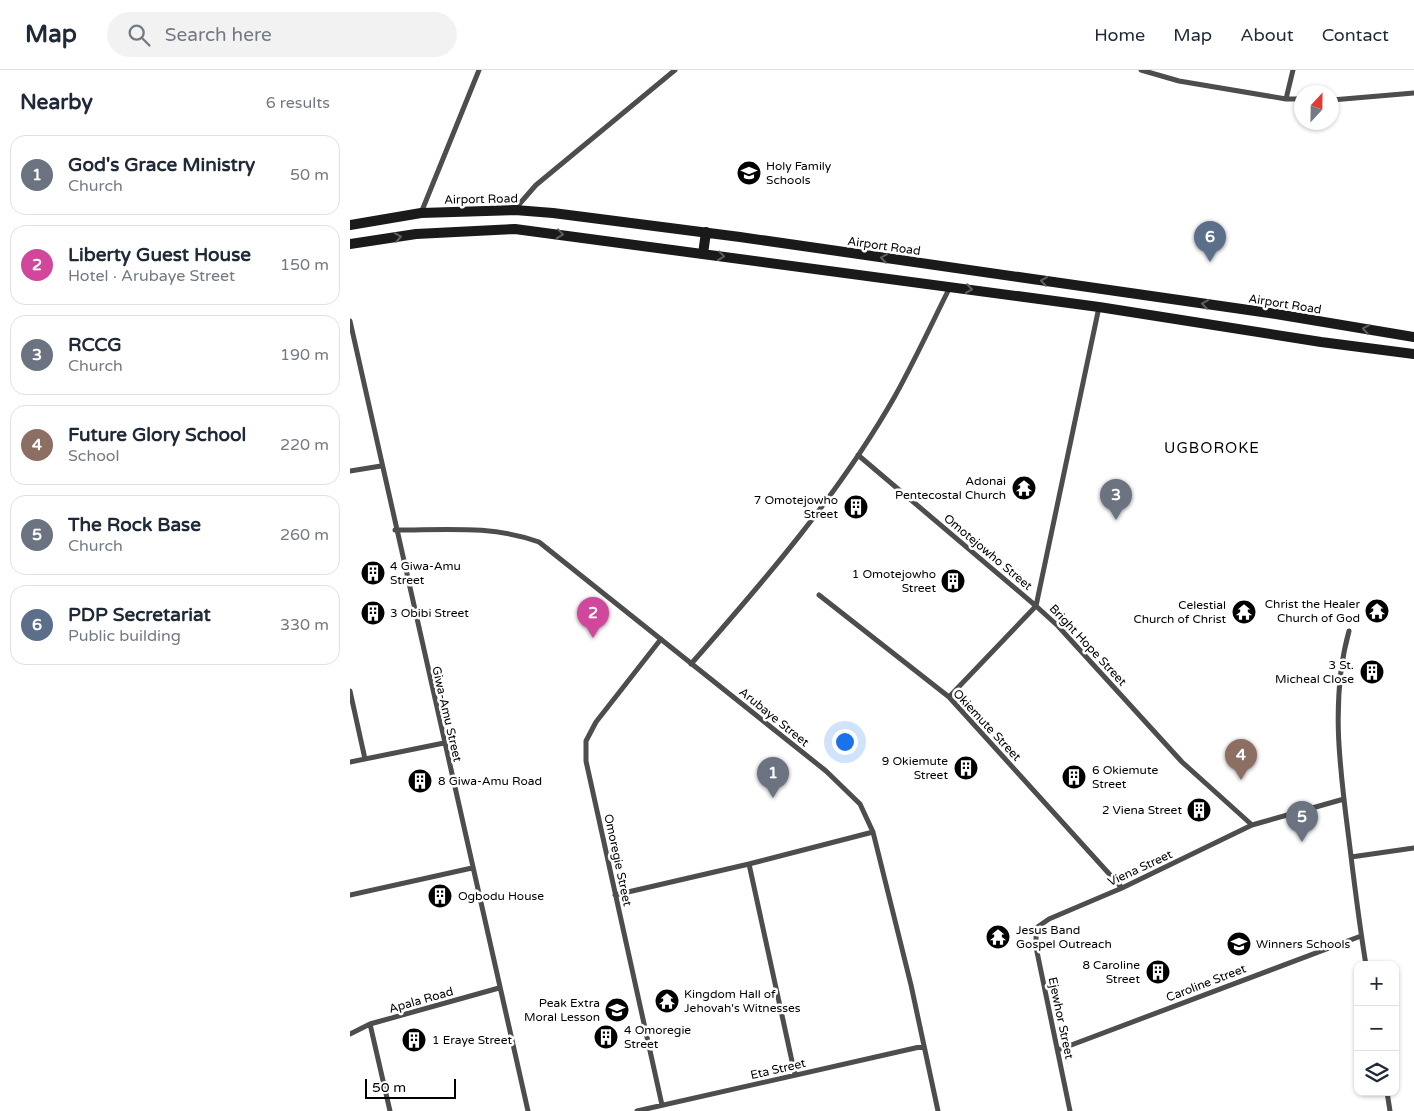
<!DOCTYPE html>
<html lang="en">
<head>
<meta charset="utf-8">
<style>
  body { margin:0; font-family:"Varela Round",sans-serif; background:#f2f2f3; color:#1f2937 }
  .controls { position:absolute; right:15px; bottom:15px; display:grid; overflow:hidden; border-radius:10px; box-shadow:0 1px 4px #0004 }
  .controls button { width:45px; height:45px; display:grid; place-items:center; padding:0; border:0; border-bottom:1px solid #e0e1e3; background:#fff; color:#1f2937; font:25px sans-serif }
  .compass { position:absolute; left:944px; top:15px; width:45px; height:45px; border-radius:50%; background:#fff; box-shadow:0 1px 4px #0004; rotate:22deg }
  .scale { position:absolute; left:15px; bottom:12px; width:91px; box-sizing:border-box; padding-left:5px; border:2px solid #000; border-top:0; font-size:14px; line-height:18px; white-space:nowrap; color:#000; -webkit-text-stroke:4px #fff; paint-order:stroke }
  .you { position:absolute; left:494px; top:671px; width:18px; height:18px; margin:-12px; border:4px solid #fff; border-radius:50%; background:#1a73e8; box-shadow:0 0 0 8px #1a73e833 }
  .badge { display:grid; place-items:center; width:32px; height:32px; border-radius:50%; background:#000; color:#fff; font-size:16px; font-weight:700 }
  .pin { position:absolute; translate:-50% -41px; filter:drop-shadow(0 1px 2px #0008) }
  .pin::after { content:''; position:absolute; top:26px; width:18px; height:15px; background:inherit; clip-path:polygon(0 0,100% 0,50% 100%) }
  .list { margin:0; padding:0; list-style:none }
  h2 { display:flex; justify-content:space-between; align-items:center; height:65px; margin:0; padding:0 20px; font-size:21px }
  h2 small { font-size:16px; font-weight:400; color:#747a83 }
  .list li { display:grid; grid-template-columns:32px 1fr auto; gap:15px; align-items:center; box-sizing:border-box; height:80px; margin:0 10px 10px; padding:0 10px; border:1px solid #e0e1e3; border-radius:15px }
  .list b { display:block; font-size:19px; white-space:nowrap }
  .list p { margin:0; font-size:16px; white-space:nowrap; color:#747a83 }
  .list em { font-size:16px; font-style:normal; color:#747a83 }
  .icon { flex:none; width:28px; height:28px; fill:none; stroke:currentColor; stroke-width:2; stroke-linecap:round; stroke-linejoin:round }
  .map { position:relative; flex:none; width:1064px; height:1041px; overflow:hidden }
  header { display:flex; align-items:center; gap:30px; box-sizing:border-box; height:70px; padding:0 25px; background:#fff; border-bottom:1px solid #e0e1e3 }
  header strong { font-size:24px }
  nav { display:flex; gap:28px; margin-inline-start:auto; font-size:18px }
  .search { width:350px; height:45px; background:#f2f2f3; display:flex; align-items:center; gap:12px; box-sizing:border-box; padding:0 18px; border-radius:28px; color:#747a83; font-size:19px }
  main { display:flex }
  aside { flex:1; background:#fff }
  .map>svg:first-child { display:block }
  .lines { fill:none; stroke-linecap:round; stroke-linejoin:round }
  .street { stroke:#4d4d4d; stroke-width:5 }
  .secondary { stroke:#1a1a1a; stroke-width:10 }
  .oneway { stroke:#5f5f5f }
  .labels { text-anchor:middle; stroke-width:5; stroke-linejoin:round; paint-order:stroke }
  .poi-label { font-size:12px; fill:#000; stroke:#fff; text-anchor:start }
  .street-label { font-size:12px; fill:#000; stroke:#fff }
  .quarter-label { font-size:15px; letter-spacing:1px; fill:#000; stroke:#fff }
</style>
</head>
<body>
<header>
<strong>Map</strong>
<div class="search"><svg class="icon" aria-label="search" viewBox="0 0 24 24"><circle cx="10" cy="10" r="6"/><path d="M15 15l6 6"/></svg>Search here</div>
<nav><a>Home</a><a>Map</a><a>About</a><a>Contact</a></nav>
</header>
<main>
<aside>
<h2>Nearby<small>6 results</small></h2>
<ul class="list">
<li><span class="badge" style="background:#6b7280">1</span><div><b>God's Grace Ministry</b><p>Church</p></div><em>50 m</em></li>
<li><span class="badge" style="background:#d1479c">2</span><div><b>Liberty Guest House</b><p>Hotel · Arubaye Street</p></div><em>150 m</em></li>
<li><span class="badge" style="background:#6b7280">3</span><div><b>RCCG</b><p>Church</p></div><em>190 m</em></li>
<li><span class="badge" style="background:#8d6e63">4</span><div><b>Future Glory School</b><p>School</p></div><em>220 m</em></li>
<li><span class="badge" style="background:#6b7280">5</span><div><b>The Rock Base</b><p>Church</p></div><em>260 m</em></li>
<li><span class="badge" style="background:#5c6f8a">6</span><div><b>PDP Secretariat</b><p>Public building</p></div><em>330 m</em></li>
</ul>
</aside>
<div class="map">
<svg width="1064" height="1041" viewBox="0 0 1064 1041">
  <rect width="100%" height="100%" fill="#fff"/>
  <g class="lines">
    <!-- street -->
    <path class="street" d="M791,0L829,11L936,29H952
      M936,29L943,0
      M982,30L1064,23
      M165,139L186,115L325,0
      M71,143L129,0
      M749,237L686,536L708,556L832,692L902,755L994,729
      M0,251L178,1041
      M508,385L686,536L599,627
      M0,401L31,396
      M45,460C94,460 143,455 189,472L476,701L510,734L523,762L561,915L588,1041
      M469,525L599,627L772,818
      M999,561C980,629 990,700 999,770C1004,811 1009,853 1016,895
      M311,569L246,652L236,671V691L312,1035
      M341,594C415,510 490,423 545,326C565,290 582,253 600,217
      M0,621L15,689
      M0,692L94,673
      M1001,787L1064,778
      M399,794L445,1005
      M0,825L122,798
      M265,825L399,794L523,762
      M20,954L40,1041
      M0,964L20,954L149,918
      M708,980L1011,866
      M1037,1022L1040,1041
      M287,1041L574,976
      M720,1041L686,877V858L699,849L772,818L902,755"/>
    <!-- secondary -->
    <path class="secondary" d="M0,155L71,143L165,140L203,143L390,167L926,244L1064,267
      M0,174L66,164L165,159L749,237L971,272L1064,284
      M353,184L356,162"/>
  </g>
  <!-- one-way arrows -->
  <defs><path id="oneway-chevron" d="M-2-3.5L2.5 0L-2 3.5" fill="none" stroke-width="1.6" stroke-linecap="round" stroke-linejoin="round" transform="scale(1.25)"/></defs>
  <g class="oneway">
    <use href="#oneway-chevron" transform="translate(210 164) rotate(7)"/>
    <use href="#oneway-chevron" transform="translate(48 167) rotate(-9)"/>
    <use href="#oneway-chevron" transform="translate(371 186) rotate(7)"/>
    <use href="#oneway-chevron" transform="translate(534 188) rotate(-172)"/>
    <use href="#oneway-chevron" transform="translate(694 211) rotate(-172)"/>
    <use href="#oneway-chevron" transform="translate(619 219) rotate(8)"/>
    <use href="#oneway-chevron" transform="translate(855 234) rotate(-172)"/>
    <use href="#oneway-chevron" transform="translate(1016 259) rotate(-170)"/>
  </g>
  <!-- icons -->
  <defs>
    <symbol id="school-disc" viewBox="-11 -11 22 22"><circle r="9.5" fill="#000" stroke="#fff"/><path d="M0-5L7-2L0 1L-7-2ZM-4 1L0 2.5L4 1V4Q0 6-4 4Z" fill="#fff"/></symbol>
    <symbol id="temple-disc" viewBox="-11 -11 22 22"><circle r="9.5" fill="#000" stroke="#fff"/><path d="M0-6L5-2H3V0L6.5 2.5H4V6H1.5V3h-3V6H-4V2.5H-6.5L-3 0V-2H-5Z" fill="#fff"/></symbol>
    <symbol id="building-disc" viewBox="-11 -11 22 22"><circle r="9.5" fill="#000" stroke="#fff"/><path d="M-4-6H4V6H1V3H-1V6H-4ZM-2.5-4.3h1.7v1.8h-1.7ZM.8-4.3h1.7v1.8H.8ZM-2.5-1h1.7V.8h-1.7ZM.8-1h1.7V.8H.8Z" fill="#fff"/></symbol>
  </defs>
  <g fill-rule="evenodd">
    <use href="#school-disc" x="385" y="89" width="28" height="28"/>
    <use href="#temple-disc" x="660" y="404" width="28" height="28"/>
    <use href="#building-disc" x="492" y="423" width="28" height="28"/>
    <use href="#building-disc" x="9" y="489" width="28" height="28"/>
    <use href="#building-disc" x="589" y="497" width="28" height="28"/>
    <use href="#temple-disc" x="1013" y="527" width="28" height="28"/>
    <use href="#temple-disc" x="880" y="528" width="28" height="28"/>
    <use href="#building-disc" x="9" y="529" width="28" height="28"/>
    <use href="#building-disc" x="1008" y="588" width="28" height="28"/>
    <use href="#building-disc" x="602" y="684" width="28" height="28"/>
    <use href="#building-disc" x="710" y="693" width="28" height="28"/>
    <use href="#building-disc" x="56" y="697" width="28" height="28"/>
    <use href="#building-disc" x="835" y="726" width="28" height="28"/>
    <use href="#building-disc" x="76" y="812" width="28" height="28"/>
    <use href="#temple-disc" x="634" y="853" width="28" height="28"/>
    <use href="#school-disc" x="875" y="860" width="28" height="28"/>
    <use href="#building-disc" x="794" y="888" width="28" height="28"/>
    <use href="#temple-disc" x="303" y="917" width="28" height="28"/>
    <use href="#school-disc" x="253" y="926" width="28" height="28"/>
    <use href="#building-disc" x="242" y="953" width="28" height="28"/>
    <use href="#building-disc" x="50" y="956" width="28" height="28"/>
  </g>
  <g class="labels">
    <!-- poi labels -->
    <g class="poi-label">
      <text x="416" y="100">Holy Family<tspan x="416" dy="14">Schools</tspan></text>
      <text x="656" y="415" text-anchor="end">Adonai<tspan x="656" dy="14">Pentecostal Church</tspan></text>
      <text x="488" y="434" text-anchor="end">7 Omotejowho<tspan x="488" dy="14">Street</tspan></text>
      <text x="40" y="500">4 Giwa-Amu<tspan x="40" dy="14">Street</tspan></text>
      <text x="586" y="508" text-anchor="end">1 Omotejowho<tspan x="586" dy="14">Street</tspan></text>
      <text x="1010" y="538" text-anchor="end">Christ the Healer<tspan x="1010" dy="14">Church of God</tspan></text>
      <text x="876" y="539" text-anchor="end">Celestial<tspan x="876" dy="14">Church of Christ</tspan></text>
      <text x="40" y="547">3 Obibi Street</text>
      <text x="1004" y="599" text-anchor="end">3 St.<tspan x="1004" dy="14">Micheal Close</tspan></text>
      <text x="598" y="695" text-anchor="end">9 Okiemute<tspan x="598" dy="14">Street</tspan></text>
      <text x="742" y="704">6 Okiemute<tspan x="742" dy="14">Street</tspan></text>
      <text x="88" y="715">8 Giwa-Amu Road</text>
      <text x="832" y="744" text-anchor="end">2 Viena Street</text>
      <text x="108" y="830">Ogbodu House</text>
      <text x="666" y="864">Jesus Band<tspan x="666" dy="14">Gospel Outreach</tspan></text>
      <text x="906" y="878">Winners Schools</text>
      <text x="790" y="899" text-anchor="end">8 Caroline<tspan x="790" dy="14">Street</tspan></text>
      <text x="334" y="928">Kingdom Hall of<tspan x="334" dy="14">Jehovah's Witnesses</tspan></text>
      <text x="250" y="937" text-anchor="end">Peak Extra<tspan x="250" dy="14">Moral Lesson</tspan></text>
      <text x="274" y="964">4 Omoregie<tspan x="274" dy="14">Street</tspan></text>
      <text x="82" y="974">1 Eraye Street</text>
    </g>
    <!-- street labels -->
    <g class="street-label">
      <text transform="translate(131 129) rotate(-1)" y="4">Airport Road</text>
      <text transform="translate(534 176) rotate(8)" y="4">Airport Road</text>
      <text transform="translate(935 234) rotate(9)" y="4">Airport Road</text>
      <text transform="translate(638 482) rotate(40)" y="4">Omotejowho Street</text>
      <text transform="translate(738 575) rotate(47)" y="4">Bright Hope Street</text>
      <text transform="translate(97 644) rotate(77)" y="4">Giwa-Amu Street</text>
      <text transform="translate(424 647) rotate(39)" y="4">Arubaye Street</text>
      <text transform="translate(637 655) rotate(47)" y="4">Okiemute Street</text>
      <text transform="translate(268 790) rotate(78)" y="4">Omoregie Street</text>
      <text transform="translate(790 798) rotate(-25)" y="4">Viena Street</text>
      <text transform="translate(856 913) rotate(-21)" y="4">Caroline Street</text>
      <text transform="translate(71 930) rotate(-16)" y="4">Apala Road</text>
      <text transform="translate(711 948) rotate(78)" y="4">Ejewhor Street</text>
      <text transform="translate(428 999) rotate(-13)" y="4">Eta Street</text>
    </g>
    <!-- quarter labels -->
    <g class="quarter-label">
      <text x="862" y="383">UGBOROKE</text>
    </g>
  </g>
</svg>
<div class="controls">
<button>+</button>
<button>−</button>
<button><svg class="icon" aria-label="layers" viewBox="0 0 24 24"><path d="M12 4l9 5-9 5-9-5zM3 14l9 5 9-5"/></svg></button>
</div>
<svg class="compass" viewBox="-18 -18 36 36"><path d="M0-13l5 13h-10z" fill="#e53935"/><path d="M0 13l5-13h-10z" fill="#747a83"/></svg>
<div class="scale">50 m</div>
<div class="you"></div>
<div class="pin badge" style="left:423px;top:728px;background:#6b7280">1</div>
<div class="pin badge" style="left:243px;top:568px;background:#d1479c">2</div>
<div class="pin badge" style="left:766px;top:450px;background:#6b7280">3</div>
<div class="pin badge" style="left:891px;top:710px;background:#8d6e63">4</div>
<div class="pin badge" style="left:952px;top:772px;background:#6b7280">5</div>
<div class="pin badge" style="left:860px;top:192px;background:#5c6f8a">6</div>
</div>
</main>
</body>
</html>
